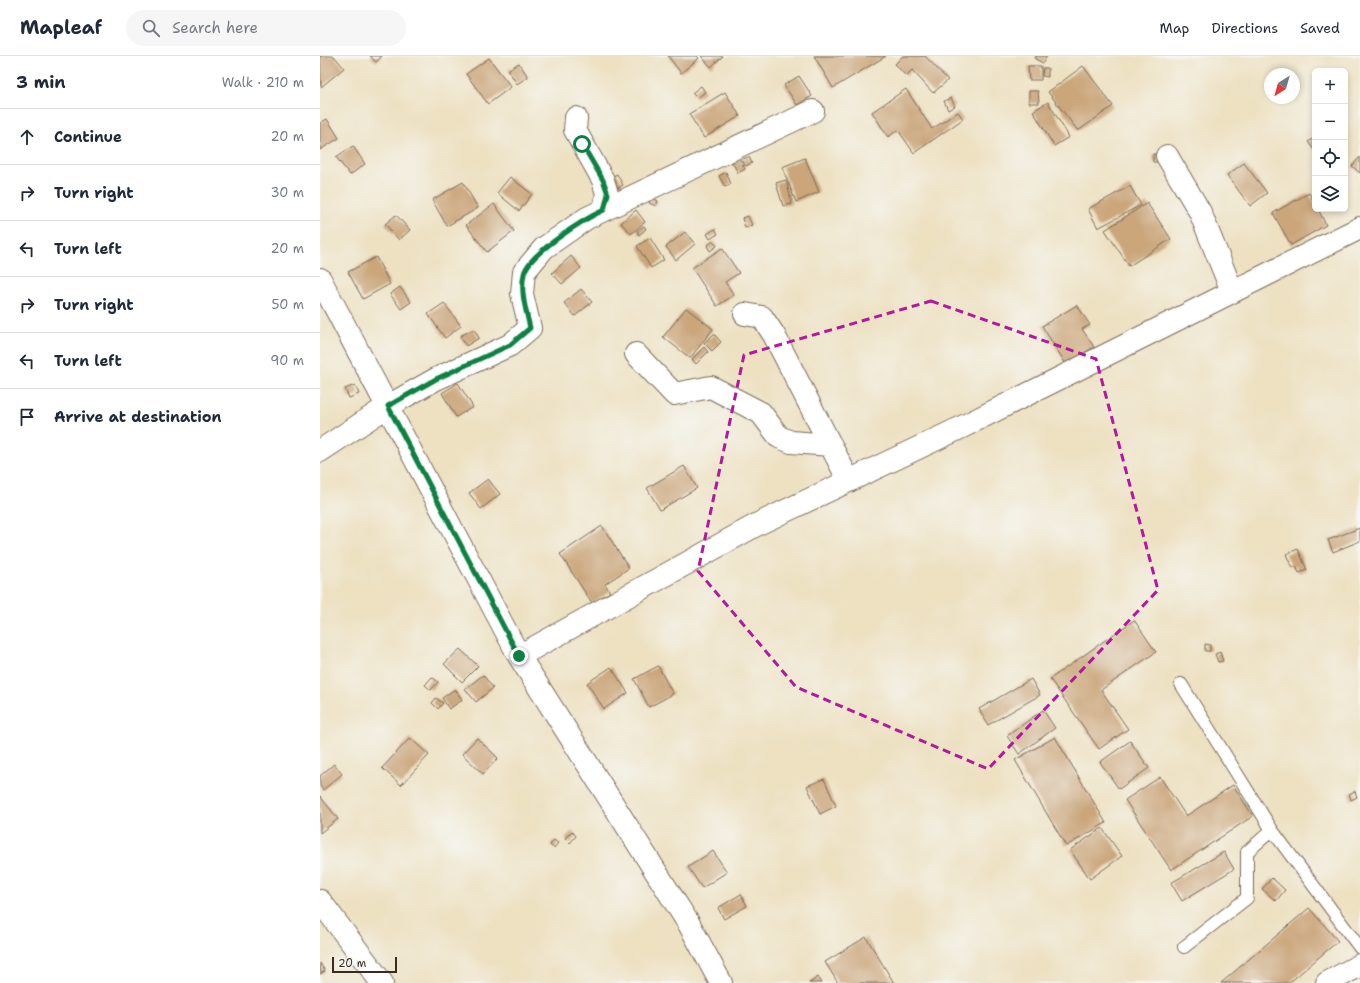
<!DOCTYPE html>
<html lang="en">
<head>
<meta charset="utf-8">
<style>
  body { margin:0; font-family:"Shantell Sans",sans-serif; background:#f6f6f7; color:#1f2937 }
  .controls { position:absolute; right:12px; top:12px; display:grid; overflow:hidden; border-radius:6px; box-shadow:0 2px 6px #0003 }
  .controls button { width:36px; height:36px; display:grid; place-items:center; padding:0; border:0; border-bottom:1px solid #e0e1e3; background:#fff; color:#1f2937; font:20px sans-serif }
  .compass { position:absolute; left:944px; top:12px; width:36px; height:36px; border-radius:50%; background:#fff; box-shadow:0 2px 6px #0003; rotate:217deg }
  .scale { position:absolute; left:12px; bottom:10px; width:65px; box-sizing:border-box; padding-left:4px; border:2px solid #3b2a1e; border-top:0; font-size:11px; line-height:14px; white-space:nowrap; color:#3b2a1e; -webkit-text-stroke:3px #f6f6f2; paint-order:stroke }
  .stop { position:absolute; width:12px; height:12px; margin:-9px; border:3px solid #0b8043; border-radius:50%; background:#fff }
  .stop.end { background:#0b8043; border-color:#fff; box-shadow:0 1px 4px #0008 }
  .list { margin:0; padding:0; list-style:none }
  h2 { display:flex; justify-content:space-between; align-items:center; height:52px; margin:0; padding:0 16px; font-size:17px }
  h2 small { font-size:13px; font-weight:400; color:#747a83 }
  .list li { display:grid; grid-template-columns:26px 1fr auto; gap:12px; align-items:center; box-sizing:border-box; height:56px; padding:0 16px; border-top:1px solid #e0e1e3 }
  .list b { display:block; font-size:15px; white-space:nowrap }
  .list em { font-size:13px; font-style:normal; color:#747a83 }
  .icon { flex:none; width:22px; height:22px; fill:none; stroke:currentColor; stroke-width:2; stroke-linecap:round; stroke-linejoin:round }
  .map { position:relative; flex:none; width:1040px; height:927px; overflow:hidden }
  header { display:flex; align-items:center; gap:24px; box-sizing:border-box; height:56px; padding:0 20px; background:#fff; border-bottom:1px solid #e0e1e3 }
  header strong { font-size:19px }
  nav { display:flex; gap:22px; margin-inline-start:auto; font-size:14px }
  .search { width:280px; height:36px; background:#f6f6f7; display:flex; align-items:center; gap:10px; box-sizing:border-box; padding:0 14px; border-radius:22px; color:#747a83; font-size:15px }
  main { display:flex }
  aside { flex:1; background:#fff }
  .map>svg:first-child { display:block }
  .building { fill:#caa67a }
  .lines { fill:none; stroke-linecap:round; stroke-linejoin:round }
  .service-casing { stroke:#796a57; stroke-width:14 }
  .minor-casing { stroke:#796a57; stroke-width:24 }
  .service { stroke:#fff; stroke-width:12 }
  .minor { stroke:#fff; stroke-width:22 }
  .route { stroke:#0b8043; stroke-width:5 }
  .marked { fill:none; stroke:#b5179e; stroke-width:3; stroke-dasharray:8 5; stroke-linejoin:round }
</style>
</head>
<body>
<header>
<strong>Mapleaf</strong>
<div class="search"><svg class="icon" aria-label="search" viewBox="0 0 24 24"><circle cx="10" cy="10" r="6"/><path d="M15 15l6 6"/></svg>Search here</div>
<nav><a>Map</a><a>Directions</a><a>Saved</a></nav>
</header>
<main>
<aside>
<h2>3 min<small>Walk · 210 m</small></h2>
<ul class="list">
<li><svg class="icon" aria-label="ahead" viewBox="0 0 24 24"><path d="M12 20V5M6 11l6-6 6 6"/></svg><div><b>Continue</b></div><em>20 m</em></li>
<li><svg class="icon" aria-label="right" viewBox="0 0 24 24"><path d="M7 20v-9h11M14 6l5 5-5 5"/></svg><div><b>Turn right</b></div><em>30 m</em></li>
<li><svg class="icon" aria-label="left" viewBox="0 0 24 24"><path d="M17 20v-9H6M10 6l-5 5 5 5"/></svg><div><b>Turn left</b></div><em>20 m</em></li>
<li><svg class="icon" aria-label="right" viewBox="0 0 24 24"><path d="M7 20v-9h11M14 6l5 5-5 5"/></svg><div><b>Turn right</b></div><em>50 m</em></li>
<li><svg class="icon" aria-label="left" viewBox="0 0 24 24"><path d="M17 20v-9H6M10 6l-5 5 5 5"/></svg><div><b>Turn left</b></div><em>90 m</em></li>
<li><svg class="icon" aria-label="arrive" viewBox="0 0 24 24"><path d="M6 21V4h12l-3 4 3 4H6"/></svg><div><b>Arrive at destination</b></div></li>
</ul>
</aside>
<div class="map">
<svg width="1040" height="927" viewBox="0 0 1040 927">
  <rect width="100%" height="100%" fill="#f6f6f2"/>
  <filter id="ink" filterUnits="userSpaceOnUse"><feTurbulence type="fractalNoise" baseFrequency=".025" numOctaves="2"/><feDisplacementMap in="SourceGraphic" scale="8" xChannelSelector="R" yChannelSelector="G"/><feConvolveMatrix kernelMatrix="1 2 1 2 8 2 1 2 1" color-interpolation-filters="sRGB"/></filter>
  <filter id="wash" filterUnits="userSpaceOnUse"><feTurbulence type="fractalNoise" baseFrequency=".012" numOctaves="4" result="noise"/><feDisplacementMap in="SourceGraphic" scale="16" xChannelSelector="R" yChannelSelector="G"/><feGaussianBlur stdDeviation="0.9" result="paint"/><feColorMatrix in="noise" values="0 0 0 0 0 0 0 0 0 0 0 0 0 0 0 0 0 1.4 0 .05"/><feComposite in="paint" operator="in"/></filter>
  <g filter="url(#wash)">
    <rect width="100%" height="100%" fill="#ede1c2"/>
    <g id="blocks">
      <!-- building -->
      <path class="building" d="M0,0H14L24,12L1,31Z
        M50,0H62L56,6Z
        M348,0H377L379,2L361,17Z
        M381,0H403L391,11Z
        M494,0H566L513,32Z
        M583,0H605L628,24L613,37L592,14L586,20L575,8Z
        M716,0H727L723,7L715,3Z
        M169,2L191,31L168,48L146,18Z
        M199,7L208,21L197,28L188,14Z
        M708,10H721V24H709Z
        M763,10L793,50L758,75L728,36Z
        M723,12H728V21L722,20Z
        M479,20L492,40L477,49L464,29Z
        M381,30L385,36L377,42L372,37Z
        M586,33L612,73L638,56L643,63L594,97L578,74L568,81L552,56Z
        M709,35H718L719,47H709Z
        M405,36L420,60L384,82L369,58Z
        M631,42L635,50L628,54L624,45Z
        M728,46L749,81L734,90L713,55Z
        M7,63L19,82L0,94V67Z
        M995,81V95L988,86Z
        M33,90L45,108L30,119L16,101Z
        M833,98H840V106H833Z
        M429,101L432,107L425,110L422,103Z
        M1040,101V117L1032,110Z
        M419,102L425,113L418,117L412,106Z
        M485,102L499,136L476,146L462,111Z
        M924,107L947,137L930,150L907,119Z
        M406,116L411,128L405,131L399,120Z
        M297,118L303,129L292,135L285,124Z
        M190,121L212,138L199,155L177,137Z
        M466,124L472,148L463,150L456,127Z
        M143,126L158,152L127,170L112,144Z
        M810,130L821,149L778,172L768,153Z
        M989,137L995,148V153H998L1006,169L971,189L953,157Z
        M332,141L338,145L336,150L329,147Z
        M827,147L851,183L809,210L785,174Z
        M174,148L194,175L167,196L146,169Z
        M316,154L325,166L311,178L301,167Z
        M76,159L90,174L79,184L65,168Z
        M428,160L432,169L425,172L422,162Z
        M324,170L326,173L319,179L317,175Z
        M395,173L398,178L390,183L387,178Z
        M365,176L375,188L356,204L346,191Z
        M330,182L344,204L331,212L317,190Z
        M393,185L397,190L390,195L387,190Z
        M402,192L419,217L405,226L414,239L397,250L372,212Z
        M251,200L261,212L242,228L232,217Z
        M56,201L70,228L43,243L28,216Z
        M80,231L91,246L81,253L70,238Z
        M261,233L272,246L255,260L244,247Z
        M124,247L141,270L125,282L108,258Z
        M757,249L770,269L762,273L774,291L746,308L722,270Z
        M366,252L393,273L370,302L343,281Z
        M154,273L159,282L146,290L140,280Z
        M394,278L401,286L392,295L384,287Z
        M384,291L388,296L376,308L372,303Z
        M138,327L153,351L136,361L122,337Z
        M35,329L39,338L29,342L25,333Z
        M364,410L377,432L340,454L327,432Z
        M168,423L180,438L161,453L149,437Z
        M282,470L309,512L285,528L290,536L272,547L240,498Z
        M1040,472V485L1013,496L1008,484Z
        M978,493L987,514L979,517L976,510L972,512L966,498Z
        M814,564L836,596L781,634L808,673L779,693L730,623Z
        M885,588L890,589V595H885Z
        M140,593L158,610L142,626L124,608Z
        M900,596L903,605L898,606L895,598Z
        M338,610L353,638L329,651L314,623Z
        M291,611L308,637L284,653L267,627Z
        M163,619L173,632L156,646L145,633Z
        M112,621L118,626L111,634L105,629Z
        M711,623L720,639L668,669L659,653Z
        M135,633L142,644L129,653L122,642Z
        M116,642L123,647L118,653L112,647Z
        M723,654L735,672L699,698L687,680Z
        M735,681L786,767L746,790L695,704Z
        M90,682L109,699L81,729L62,712Z
        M157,682L178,702L163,718L142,698Z
        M810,685L829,712L799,733L780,706Z
        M14,708L22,718L3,734L0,730V720Z
        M840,721L866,760L913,729L933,760L851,814L805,744Z
        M504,723L516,750L500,758L487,730Z
        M1035,735L1037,741L1031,744L1029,738Z
        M0,740L18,763L0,777Z
        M782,772L802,800L770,823L750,794Z
        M252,775L256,780L250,787L245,782Z
        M234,784L238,787L234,792L230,789Z
        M393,795L407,816L382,832L368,811Z
        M904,796L914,813L862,845L851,827Z
        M952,822L965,834L956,845L942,833Z
        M421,838L427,850L404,863L398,852Z
        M989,852L1018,885L969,927H901Z
        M546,881L574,927H518L505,906Z
        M0,907L5,915L0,918Z
        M498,921L502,927H489Z"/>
    </g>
  </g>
  <g filter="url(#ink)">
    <use href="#blocks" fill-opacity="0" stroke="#796a57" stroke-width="1"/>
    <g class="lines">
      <defs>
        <path id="service" d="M861,628L952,774L1040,892
          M864,891L927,842V796L952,774"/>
        <path id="minor" d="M256,62L255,74L283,124L287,138L284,154
          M847,100L880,156L912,235
          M0,223L199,600L369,868L401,927
          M425,258L442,261L454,279L529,425
          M316,298L354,338L391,331L441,357L459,381L471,386L511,389
          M0,395L68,350L116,323L190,289L210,272L202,238L204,216L224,192L267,162L493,55
          M199,600L438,468L640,372L1040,172
          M0,845L62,927
          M1007,927L1040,909"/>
      </defs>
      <!-- service casing -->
      <use href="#service" class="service-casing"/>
      <!-- minor casing -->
      <use href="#minor" class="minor-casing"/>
      <!-- service -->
      <use href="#service" class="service"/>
      <!-- minor -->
      <use href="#minor" class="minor"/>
    </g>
  </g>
  <g class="lines" filter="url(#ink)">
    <!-- route -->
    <path class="route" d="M199,600L68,350L116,323L190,289L210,272C206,254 200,236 204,218C208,198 266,162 284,154L288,138L283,124L262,88"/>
  </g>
  <!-- marked area -->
  <path class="marked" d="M611,245L776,303L838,534L668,713L476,631L378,515L424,299Z"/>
</svg>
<div class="controls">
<button>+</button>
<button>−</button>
<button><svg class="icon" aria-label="locate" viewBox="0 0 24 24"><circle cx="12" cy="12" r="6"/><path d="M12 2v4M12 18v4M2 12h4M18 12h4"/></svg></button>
<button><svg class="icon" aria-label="layers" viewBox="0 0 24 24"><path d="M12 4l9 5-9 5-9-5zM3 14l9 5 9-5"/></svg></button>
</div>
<svg class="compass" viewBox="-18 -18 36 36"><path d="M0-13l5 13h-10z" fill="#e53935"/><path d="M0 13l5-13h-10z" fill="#747a83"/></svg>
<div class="scale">20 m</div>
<div class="stop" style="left:262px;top:88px"></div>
<div class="stop end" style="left:199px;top:600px"></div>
</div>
</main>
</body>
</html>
